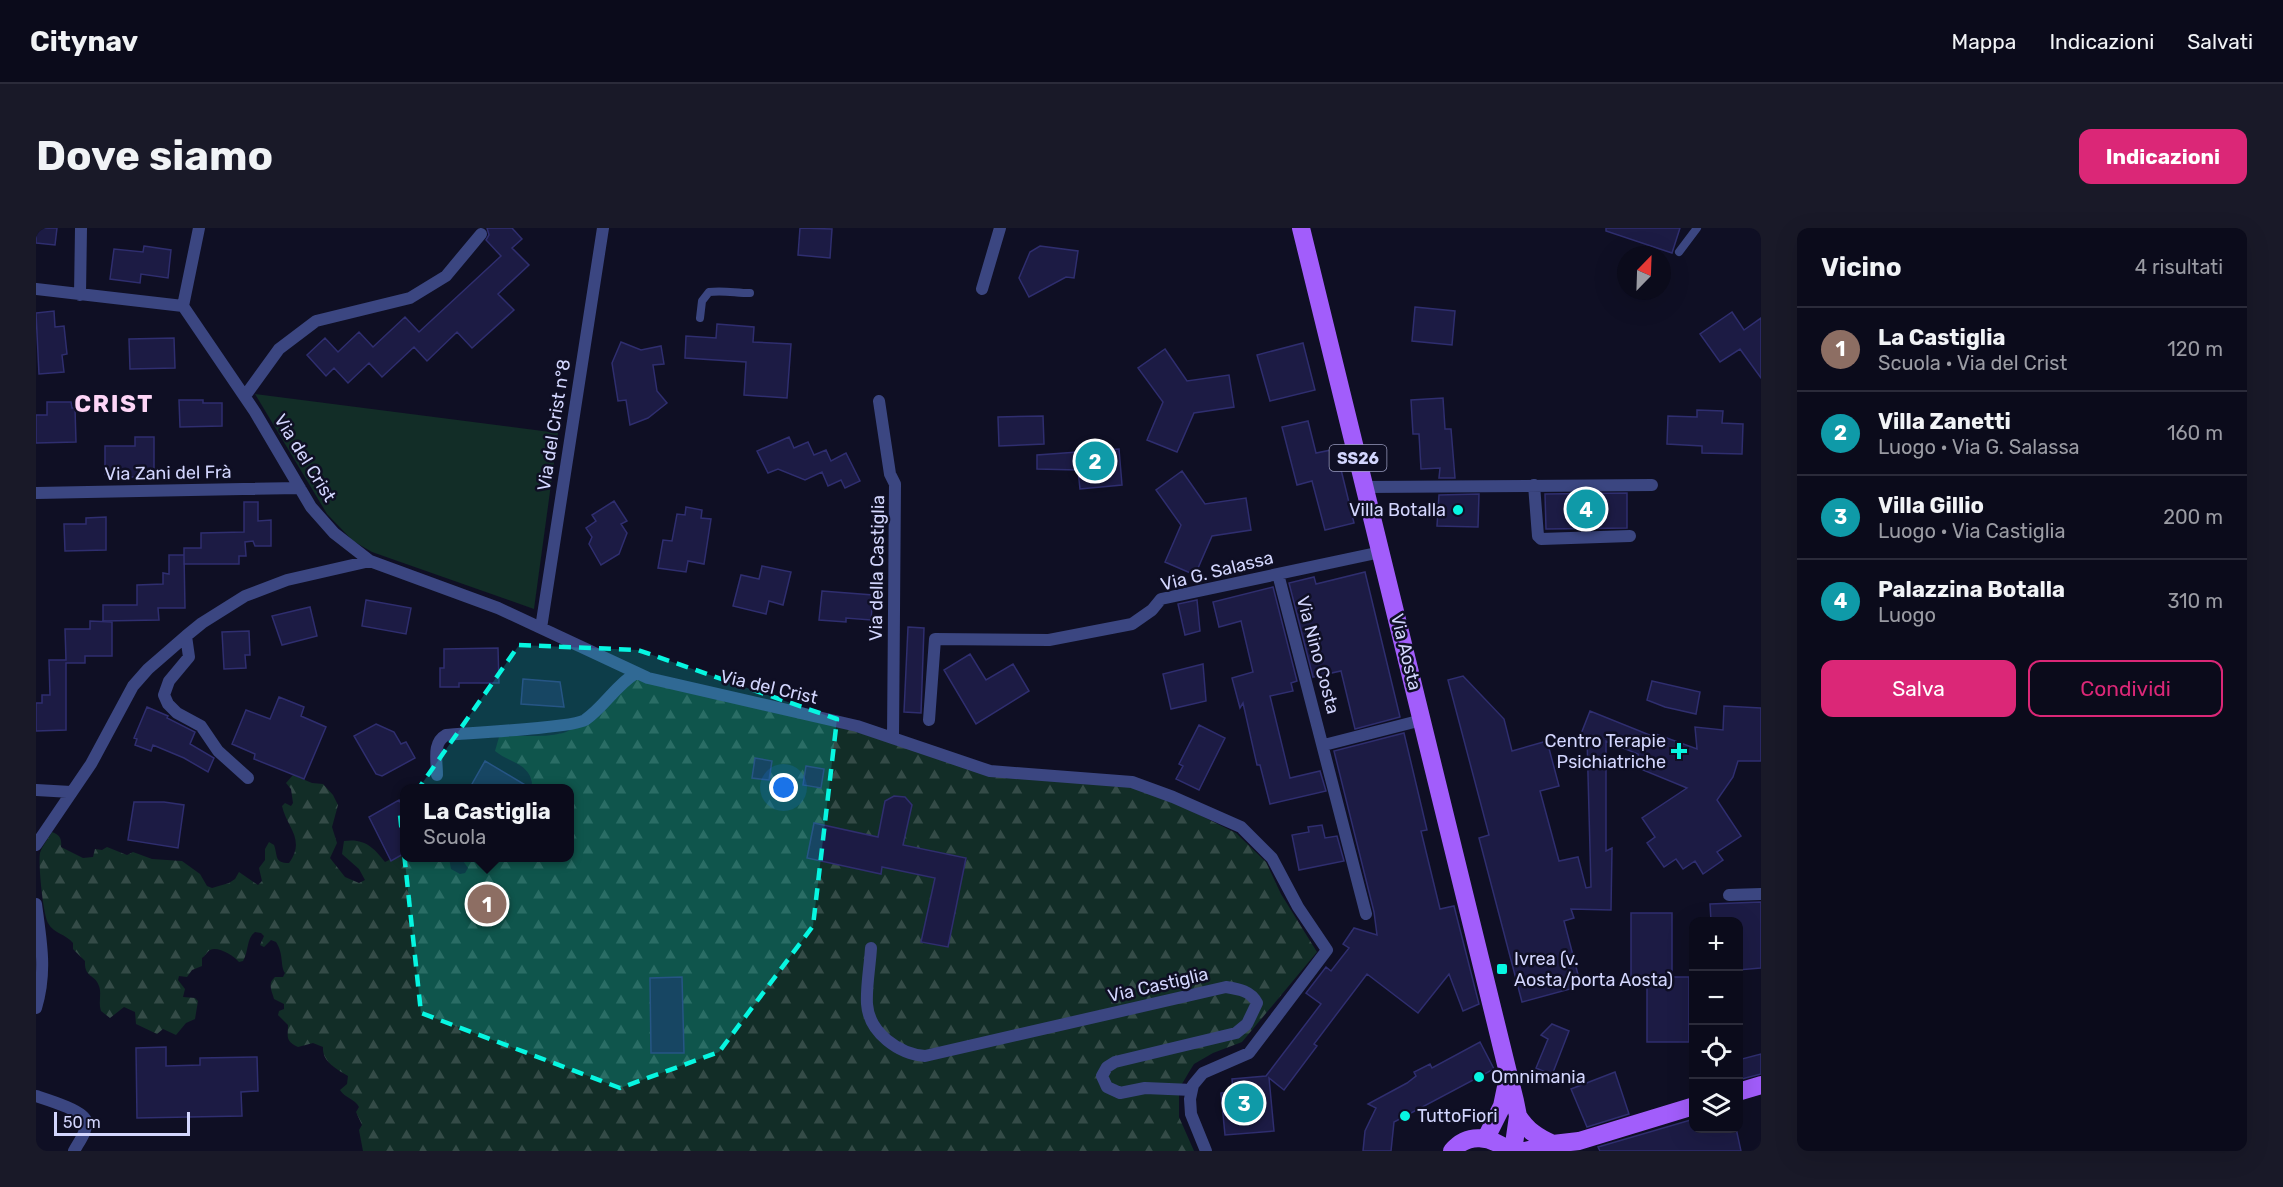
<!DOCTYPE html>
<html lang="it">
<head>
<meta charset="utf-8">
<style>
  body { margin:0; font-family:Rubik,sans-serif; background:#191928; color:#f1f3f6 }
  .controls { position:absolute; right:18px; bottom:18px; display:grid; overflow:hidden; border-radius:12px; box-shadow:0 6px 24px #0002 }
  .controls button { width:54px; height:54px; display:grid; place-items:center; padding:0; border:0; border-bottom:2px solid #2b2b3a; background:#0b0b1b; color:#f1f3f6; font:30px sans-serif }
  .compass { position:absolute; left:1581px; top:18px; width:54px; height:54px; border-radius:50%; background:#0b0b1b; box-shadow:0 6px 24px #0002; rotate:23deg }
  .scale { position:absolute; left:18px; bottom:15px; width:136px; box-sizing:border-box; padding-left:6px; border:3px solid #d3d6fe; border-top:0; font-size:16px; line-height:21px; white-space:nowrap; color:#d3d6fe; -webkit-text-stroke:4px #0f0f24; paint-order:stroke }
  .you { position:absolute; left:748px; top:560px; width:21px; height:21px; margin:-15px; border:4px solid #fff; border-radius:50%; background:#1a73e8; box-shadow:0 0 0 9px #1a73e833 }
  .badge { display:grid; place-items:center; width:39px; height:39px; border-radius:50%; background:#db2777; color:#fff; font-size:20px; font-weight:700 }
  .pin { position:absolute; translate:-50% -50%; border:3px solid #fff; box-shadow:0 2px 6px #0006 }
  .popup { position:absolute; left:364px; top:556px; width:174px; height:78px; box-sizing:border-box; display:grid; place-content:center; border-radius:12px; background:#0b0b1b; filter:drop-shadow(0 2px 4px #0005); font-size:20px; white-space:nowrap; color:#9a9ba3 }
  .popup b { font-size:22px; color:#f1f3f6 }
  .popup::after { content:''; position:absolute; left:50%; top:100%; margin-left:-12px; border:12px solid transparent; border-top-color:#0b0b1b }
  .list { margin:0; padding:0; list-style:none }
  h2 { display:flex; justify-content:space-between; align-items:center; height:78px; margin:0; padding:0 24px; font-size:26px }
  h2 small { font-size:20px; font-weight:400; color:#9a9ba3 }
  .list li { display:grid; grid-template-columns:39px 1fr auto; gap:18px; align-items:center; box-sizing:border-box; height:84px; padding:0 24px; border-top:2px solid #2b2b3a }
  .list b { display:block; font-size:22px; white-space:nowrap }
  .list p { margin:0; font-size:20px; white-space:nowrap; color:#9a9ba3 }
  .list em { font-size:20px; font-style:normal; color:#9a9ba3 }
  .actions { display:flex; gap:12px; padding:18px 24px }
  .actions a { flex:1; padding:14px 0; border:2px solid #db2777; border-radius:12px; text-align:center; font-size:21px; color:#db2777 }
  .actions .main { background:#db2777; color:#fff }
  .icon { flex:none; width:33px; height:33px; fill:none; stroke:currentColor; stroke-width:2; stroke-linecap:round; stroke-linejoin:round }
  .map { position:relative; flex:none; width:1725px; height:923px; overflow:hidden; border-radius:12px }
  header { display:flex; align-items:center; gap:36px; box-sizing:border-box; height:84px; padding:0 30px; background:#0b0b1b; border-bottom:2px solid #2b2b3a }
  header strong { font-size:28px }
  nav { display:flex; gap:33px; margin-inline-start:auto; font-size:21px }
  .intro { display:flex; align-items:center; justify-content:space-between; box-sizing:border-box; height:144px; padding:0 36px }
  h1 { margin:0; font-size:42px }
  .button { padding:15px 27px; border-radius:12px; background:#db2777; color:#fff; font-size:21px; font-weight:700 }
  main { display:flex; gap:36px; padding:0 36px }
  aside { flex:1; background:#0b0b1b; border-radius:12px; box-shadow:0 6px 24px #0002 }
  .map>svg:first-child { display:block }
  .grass { fill:#122d27 }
  .forest { fill:url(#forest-firs) }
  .building { fill:#1c1b44; stroke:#2f2e6f; stroke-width:1.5 }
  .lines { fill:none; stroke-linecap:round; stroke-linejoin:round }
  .lane { stroke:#3b4681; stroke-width:8 }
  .street { stroke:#3b4681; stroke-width:12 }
  .primary { stroke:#a25dfb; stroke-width:18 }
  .marked { fill:#07f6e1; fill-opacity:0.2; stroke:#07f6e1; stroke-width:4.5; stroke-dasharray:12 8; stroke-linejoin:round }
  .poi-dot { fill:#07f6e1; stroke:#0f0f24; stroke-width:2 }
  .labels { text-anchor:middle; stroke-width:5; stroke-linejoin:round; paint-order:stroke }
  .shield { fill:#0f0f24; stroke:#989abd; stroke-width:1.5 }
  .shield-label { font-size:16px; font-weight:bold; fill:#d3d6fe }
  .street-label { font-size:18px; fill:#d3d6fe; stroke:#0f0f24 }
  .poi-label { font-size:18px; fill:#d3d6fe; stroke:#0f0f24; text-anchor:start }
  .district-label { font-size:24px; font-weight:bold; letter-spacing:1.5px; fill:#fed5f7; stroke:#0f0f24 }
</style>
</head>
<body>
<header>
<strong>Citynav</strong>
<nav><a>Mappa</a><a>Indicazioni</a><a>Salvati</a></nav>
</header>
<div class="intro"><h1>Dove siamo</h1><a class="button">Indicazioni</a></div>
<main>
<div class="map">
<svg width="1725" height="923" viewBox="0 0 1725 923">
  <defs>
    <pattern id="forest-firs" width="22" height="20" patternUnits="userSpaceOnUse" patternTransform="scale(1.5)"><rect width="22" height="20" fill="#122d27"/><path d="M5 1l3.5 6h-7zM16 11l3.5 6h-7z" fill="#344b47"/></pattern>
  </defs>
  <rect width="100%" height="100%" fill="#0f0f24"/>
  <!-- grass -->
  <path class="grass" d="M219,166L522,205L498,381L336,324L317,313L291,286Z"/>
  <!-- forest -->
  <path class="forest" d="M600,447L821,501L954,546L1095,558L1135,573L1200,605L1230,634L1245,666L1281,724L1206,814L1177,825L1158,836L1153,844L1143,861V889L1158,923H327L323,902L326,897L320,884L323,879C319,871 309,870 304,862L311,856L312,848C301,841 286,834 287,819L277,815L262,819C249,813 252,809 252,797L242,787L243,783L248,781V776L238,771C236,763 231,756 239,749H247L249,745C244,738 248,726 240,714L235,712L228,719L224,717L228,708L225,705L219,704C210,711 213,723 207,733L203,734C198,728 182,718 174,722C171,724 169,728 166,730V738L156,742L151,749L143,748L142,752L149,761L147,769L159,770L162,773L159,791L150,795L140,807L127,801L121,806L100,796L99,784L88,779L74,790L65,783C62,774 66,766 63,758C59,746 48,750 49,733L37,721V715C30,706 18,706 12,695C7,686 2,635 4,625C6,618 12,611 16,604C24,607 26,611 25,619L47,630L57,629L59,621L66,622L71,619L91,627L97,624L116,631L146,633L164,646L171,658L176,660L193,655L199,651L203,644L222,657L226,653L223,640L229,632V621L233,614L238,617C242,628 238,635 253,635C270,611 251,600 246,578L249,575L255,578L257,575L255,561L250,555L257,547L276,555L287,556L297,567L302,577L296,599L301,615L294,630L309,649L323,655L329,652L323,641L306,626L308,613C329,610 338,620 349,634L368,625V630H413L415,641L424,646L429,645L432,640L425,630H534V560H494L496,555C493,535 472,534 459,523L463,509C485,506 509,511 530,504C542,500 587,458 600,447Z"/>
  <!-- building -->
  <path class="building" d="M0,0H21L19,17L0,15Z
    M451,0H476L486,11L476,20L493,37L462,66L478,82L436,120L421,104L391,133L378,119L346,149L333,135L312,155L298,140L290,148L271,127L289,110L302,124L323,104L337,119L369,89L383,104L465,28L450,12L453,7Z
    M764,0L796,1L794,30L762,27Z
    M1570,0H1644L1636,25L1570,3Z
    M108,18L135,22L132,50L105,46L104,55L74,51L78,21L107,24Z
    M1004,18L1042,23L1038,50L1030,49L993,69L983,50L994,24Z
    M1379,79L1419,83L1416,117L1376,113Z
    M18,83L19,99L28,98L31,126L26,127L28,144L3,146L0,85Z
    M1696,84L1708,102L1725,90V150L1704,121L1684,134L1664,106Z
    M681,96L718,99L717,114L755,116L751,170L708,167L710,134L649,130L650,108L680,110Z
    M138,110L139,140L94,141L93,111Z
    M585,114L605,122L625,118L628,136L617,137L621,163L631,175L612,190L594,197L590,172L582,173L576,135Z
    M1267,115L1279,162L1234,173L1221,127Z
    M1129,121L1151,153L1193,147L1198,179L1158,185L1141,224L1111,212L1127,174L1102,140Z
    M1407,170L1409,201H1415L1419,250H1403L1404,240L1385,241L1383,206H1377L1375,172Z
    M143,172H167V175H186V198L144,199Z
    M11,174H35L36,180H39L40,214L0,215V187H11Z
    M1661,182L1687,183L1686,195L1707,196L1706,226L1666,225V218L1631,216L1632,188L1661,189Z
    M1007,188L1008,216L963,218L962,189Z
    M1272,193L1280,225L1300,221L1318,295L1289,302L1276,253L1261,257L1246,199Z
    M99,209H118V243H115L114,249H87V246H69V218H99Z
    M753,209L758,220L772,214L778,227L790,222L795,233L810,225L824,253L809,260L805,252L792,258L786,244L769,252L742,241L732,245L721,223Z
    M1083,221L1086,257L1044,261L1042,242L1001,241V227Z
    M1146,243L1169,276L1210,270L1215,302L1176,308L1159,347L1129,334L1145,297L1120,262Z
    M1591,265V300L1510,301L1509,266Z
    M1443,266L1442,299L1401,298L1403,267Z
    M578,273L591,293L585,296L591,305L583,326L565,337L553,316L556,309L550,300L560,293L556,287Z
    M208,274H222V293L235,292V318H219L217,313L209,314L210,328H203V336H148V320H165V305L208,304Z
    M650,279L666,282L665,290L675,291L668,336L652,333L650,344L622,340L627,312L636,313L641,286L649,287Z
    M70,289V322L29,323L28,296H50V290Z
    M133,327H148L149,380H122L123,392L67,393V377H101V357L127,356V345L133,346Z
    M726,338L755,344L747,377L733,373L730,386L697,378L705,347L723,351Z
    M1329,344L1364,489L1319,501L1305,443L1277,449L1253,355L1278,349L1280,356Z
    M1237,359L1261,453L1255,455L1257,463L1234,468L1254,550L1284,543L1290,563L1234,576L1224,537H1221L1207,475L1204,480L1196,450L1217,444L1205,393L1183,399L1177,374Z
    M786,363L837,367L835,392L810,390V394L783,392Z
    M330,372L375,380L370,406L326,398Z
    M1161,372L1164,403L1149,407L1142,376Z
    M274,379L281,408L246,417L236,388Z
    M54,393L76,394V428H49V435H30V502L0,503V475H6V467H14L13,432H30L29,401H54Z
    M872,399L888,400L885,485L868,484Z
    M213,403L214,427H209L210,440L188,441L186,404Z
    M462,420L463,455H423V459H404V440H408V421Z
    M934,426L950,452L977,436L993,463L940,496L908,442Z
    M1167,436L1170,473L1135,481L1127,446Z
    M1427,448L1468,491L1476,523L1511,513L1523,558L1504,563L1523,633L1542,629L1550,660L1555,659L1551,509L1545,506L1554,483L1616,508L1617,505L1661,521L1659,499L1687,502L1688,478L1725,480V533H1702L1697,549L1681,572L1705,608L1681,624L1687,632L1667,646L1659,633L1647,641L1640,631L1628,639L1611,615L1619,609L1606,590L1651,560L1607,542L1602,526L1570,513V623L1576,620L1575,682L1535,681L1538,690L1528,693L1545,758L1486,774L1443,610L1453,607L1412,452Z
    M487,451L524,454L528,479L485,476Z
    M1616,453L1664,464L1660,486L1629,479L1611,472Z
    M243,469L268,479L265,488L290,499L268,551L218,531L219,526L196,516L210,482L234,491Z
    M111,479L132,488L131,490L159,504L154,516L178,530L172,544L148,530L117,517L115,523L99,517L101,511L98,510Z
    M340,496L358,504L365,516L370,514L379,530L346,548L340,546L318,508Z
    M1163,497L1189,510L1163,562L1140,551L1147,538L1143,536Z
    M1368,505L1391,602L1385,603L1404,681L1418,678L1443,776L1427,783L1413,746L1382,785L1331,746L1278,816L1281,818L1248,862L1233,850L1238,903L1189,907L1185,865L1197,863L1196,851L1230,848L1285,776L1270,765L1290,739L1295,743L1313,720L1307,716L1318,700L1341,707L1338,684L1298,523Z
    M719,530L736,533L733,552L716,550Z
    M449,533L496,561H445L436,556Z
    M770,538L788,541L785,560L767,557Z
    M858,568L869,569L876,577L867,617L930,630L912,719L885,714L899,650L846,639L845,646L771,630L778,595L842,609L849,573Z
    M363,572L369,582V625L355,633L333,589Z
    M98,574H128L148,577L142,620L92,612Z
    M1286,597L1289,610L1301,608L1308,633L1263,642L1256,607L1273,604L1272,599Z
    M1725,674V740L1702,742V693H1675L1674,676Z
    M1595,685H1636V749H1653V814H1611V750H1595Z
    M646,749L648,825H615L614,750Z
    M1516,796L1533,803L1516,847L1500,840L1512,811L1505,807Z
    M1444,814L1458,841L1358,894L1355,923H1327L1329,903L1340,880L1332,876L1371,855L1380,848L1378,844L1394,836L1396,840Z
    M130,819V838L164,837V830L221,829L222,863L205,864L206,888L101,890L100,820Z
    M1725,826V846L1702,852V832Z
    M1579,844L1593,886L1551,899L1535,861Z
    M1658,891V900H1700L1705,923H1564L1562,919Z"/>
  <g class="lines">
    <!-- lane -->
    <path class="lane" d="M1643,24L1661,0
      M664,90L666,73L673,64C687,62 700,65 714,65"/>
    <!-- street -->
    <path class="street" d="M0,61L147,78L219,184L275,279L298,305L334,333L462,380L612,450L821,498L954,543L1096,554L1137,569L1205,599L1236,630L1262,679L1291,722L1213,825L1167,845L1157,857L1154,871L1155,886L1170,923
      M946,61L964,0
      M44,67L45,0
      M147,78L163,0
      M209,168L243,121L280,93L374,70L410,48L445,6
      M843,173L854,246L859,256L857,510
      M1498,257L1502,308L1505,311L1594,308
      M1329,259L1616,257
      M0,265L264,260
      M1242,346L1330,686
      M505,400L567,0
      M150,408L153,429L133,453L128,467L132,476L141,485L165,498L182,523L212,550
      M893,492L899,411L1013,412L1096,396L1116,382L1125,371L1345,324
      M1288,517L1386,492
      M401,547C401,532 396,515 410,507C432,505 536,500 549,492C568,479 580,457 600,445
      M0,562L35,564
      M0,617L55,536L97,458L112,441L150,408L166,395L209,368L251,352L334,333
      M1693,667L1725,666
      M0,676C5,714 11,743 0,780
      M835,720C834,738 830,758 831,776C833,805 863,826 889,828L1190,759C1203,761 1215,763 1221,775L1211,796L1200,805L1079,834L1071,839L1066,848L1071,859L1084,865L1109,860L1156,862
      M0,868C9,871 49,883 50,893C52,903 42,915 38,923"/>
    <!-- primary -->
    <path class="primary" d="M1265,0L1479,873L1482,888L1477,923
      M1702,864L1725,857
      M1482,888C1491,902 1501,909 1517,916
      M1450,910L1466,878L1471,854
      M1416,923C1432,904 1455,908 1473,923
      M1489,923L1517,916L1543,913L1658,878"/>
  </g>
  <!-- marked area -->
  <path class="marked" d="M483,417L602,422L801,491L777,698L683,824L584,860L385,785L364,587Z"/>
  <!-- markers -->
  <g class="poi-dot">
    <circle cx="1422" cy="282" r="6"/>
    <path d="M1640 514h6v6h6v6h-6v6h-6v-6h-6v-6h6z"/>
    <rect x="1460" y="735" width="12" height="12" rx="3"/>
    <circle cx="1443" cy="849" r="6"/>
    <circle cx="1369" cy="888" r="6"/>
  </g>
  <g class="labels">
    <!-- shield labels -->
    <rect class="shield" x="1293.5" y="217" width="57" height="26" rx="4.5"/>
    <g class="shield-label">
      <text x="1322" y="236">SS26</text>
    </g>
    <!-- street labels -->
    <g class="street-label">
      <text transform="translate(518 197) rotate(-81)" y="6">Via del Crist n°8</text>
      <text transform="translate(269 230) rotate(58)" y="6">Via del Crist</text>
      <text transform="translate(132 245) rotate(-1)" y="6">Via Zani del Frà</text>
      <text transform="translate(841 340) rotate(-89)" y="6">Via della Castiglia</text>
      <text transform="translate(1181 343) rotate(-14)" y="6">Via G. Salassa</text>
      <text transform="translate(1370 424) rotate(76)" y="6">Via Aosta</text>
      <text transform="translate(1282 427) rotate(75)" y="6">Via Nino Costa</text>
      <text transform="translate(733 459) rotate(13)" y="6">Via del Crist</text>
      <text transform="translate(1122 757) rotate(-13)" y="6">Via Castiglia</text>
    </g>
    <!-- poi labels -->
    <g class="poi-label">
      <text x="1410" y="288" text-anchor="end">Villa Botalla</text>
      <text x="1630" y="519" text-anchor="end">Centro Terapie<tspan x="1630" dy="21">Psichiatriche</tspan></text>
      <text x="1478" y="737">Ivrea (v.<tspan x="1478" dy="21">Aosta/porta Aosta)</tspan></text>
      <text x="1455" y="855">Omnimania</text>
      <text x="1381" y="894">TuttoFiori</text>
    </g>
    <!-- district labels -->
    <g class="district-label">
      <text x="78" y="184">CRIST</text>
    </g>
  </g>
</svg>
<div class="controls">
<button>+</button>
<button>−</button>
<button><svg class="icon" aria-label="locate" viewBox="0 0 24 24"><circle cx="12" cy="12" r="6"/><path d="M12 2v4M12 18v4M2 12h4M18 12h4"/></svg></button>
<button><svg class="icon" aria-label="layers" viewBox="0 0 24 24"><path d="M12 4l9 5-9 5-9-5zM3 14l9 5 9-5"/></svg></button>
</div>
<svg class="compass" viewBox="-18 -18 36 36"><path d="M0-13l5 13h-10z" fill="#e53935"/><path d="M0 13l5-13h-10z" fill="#9a9ba3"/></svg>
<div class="scale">50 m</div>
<div class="you"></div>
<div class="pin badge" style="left:451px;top:676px;background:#8d6e63">1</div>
<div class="popup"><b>La Castiglia</b>Scuola</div>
<div class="pin badge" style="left:1059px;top:233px;background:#0f9aa8">2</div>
<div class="pin badge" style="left:1208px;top:875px;background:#0f9aa8">3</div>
<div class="pin badge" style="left:1550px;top:281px;background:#0f9aa8">4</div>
</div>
<aside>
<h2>Vicino<small>4 risultati</small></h2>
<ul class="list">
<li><span class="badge" style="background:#8d6e63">1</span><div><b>La Castiglia</b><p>Scuola · Via del Crist</p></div><em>120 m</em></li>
<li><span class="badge" style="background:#0f9aa8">2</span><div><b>Villa Zanetti</b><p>Luogo · Via G. Salassa</p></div><em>160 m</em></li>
<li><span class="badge" style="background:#0f9aa8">3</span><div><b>Villa Gillio</b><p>Luogo · Via Castiglia</p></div><em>200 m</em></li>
<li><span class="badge" style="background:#0f9aa8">4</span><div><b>Palazzina Botalla</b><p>Luogo</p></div><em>310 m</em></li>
</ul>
<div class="actions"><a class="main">Salva</a><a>Condividi</a></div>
</aside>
</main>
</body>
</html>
